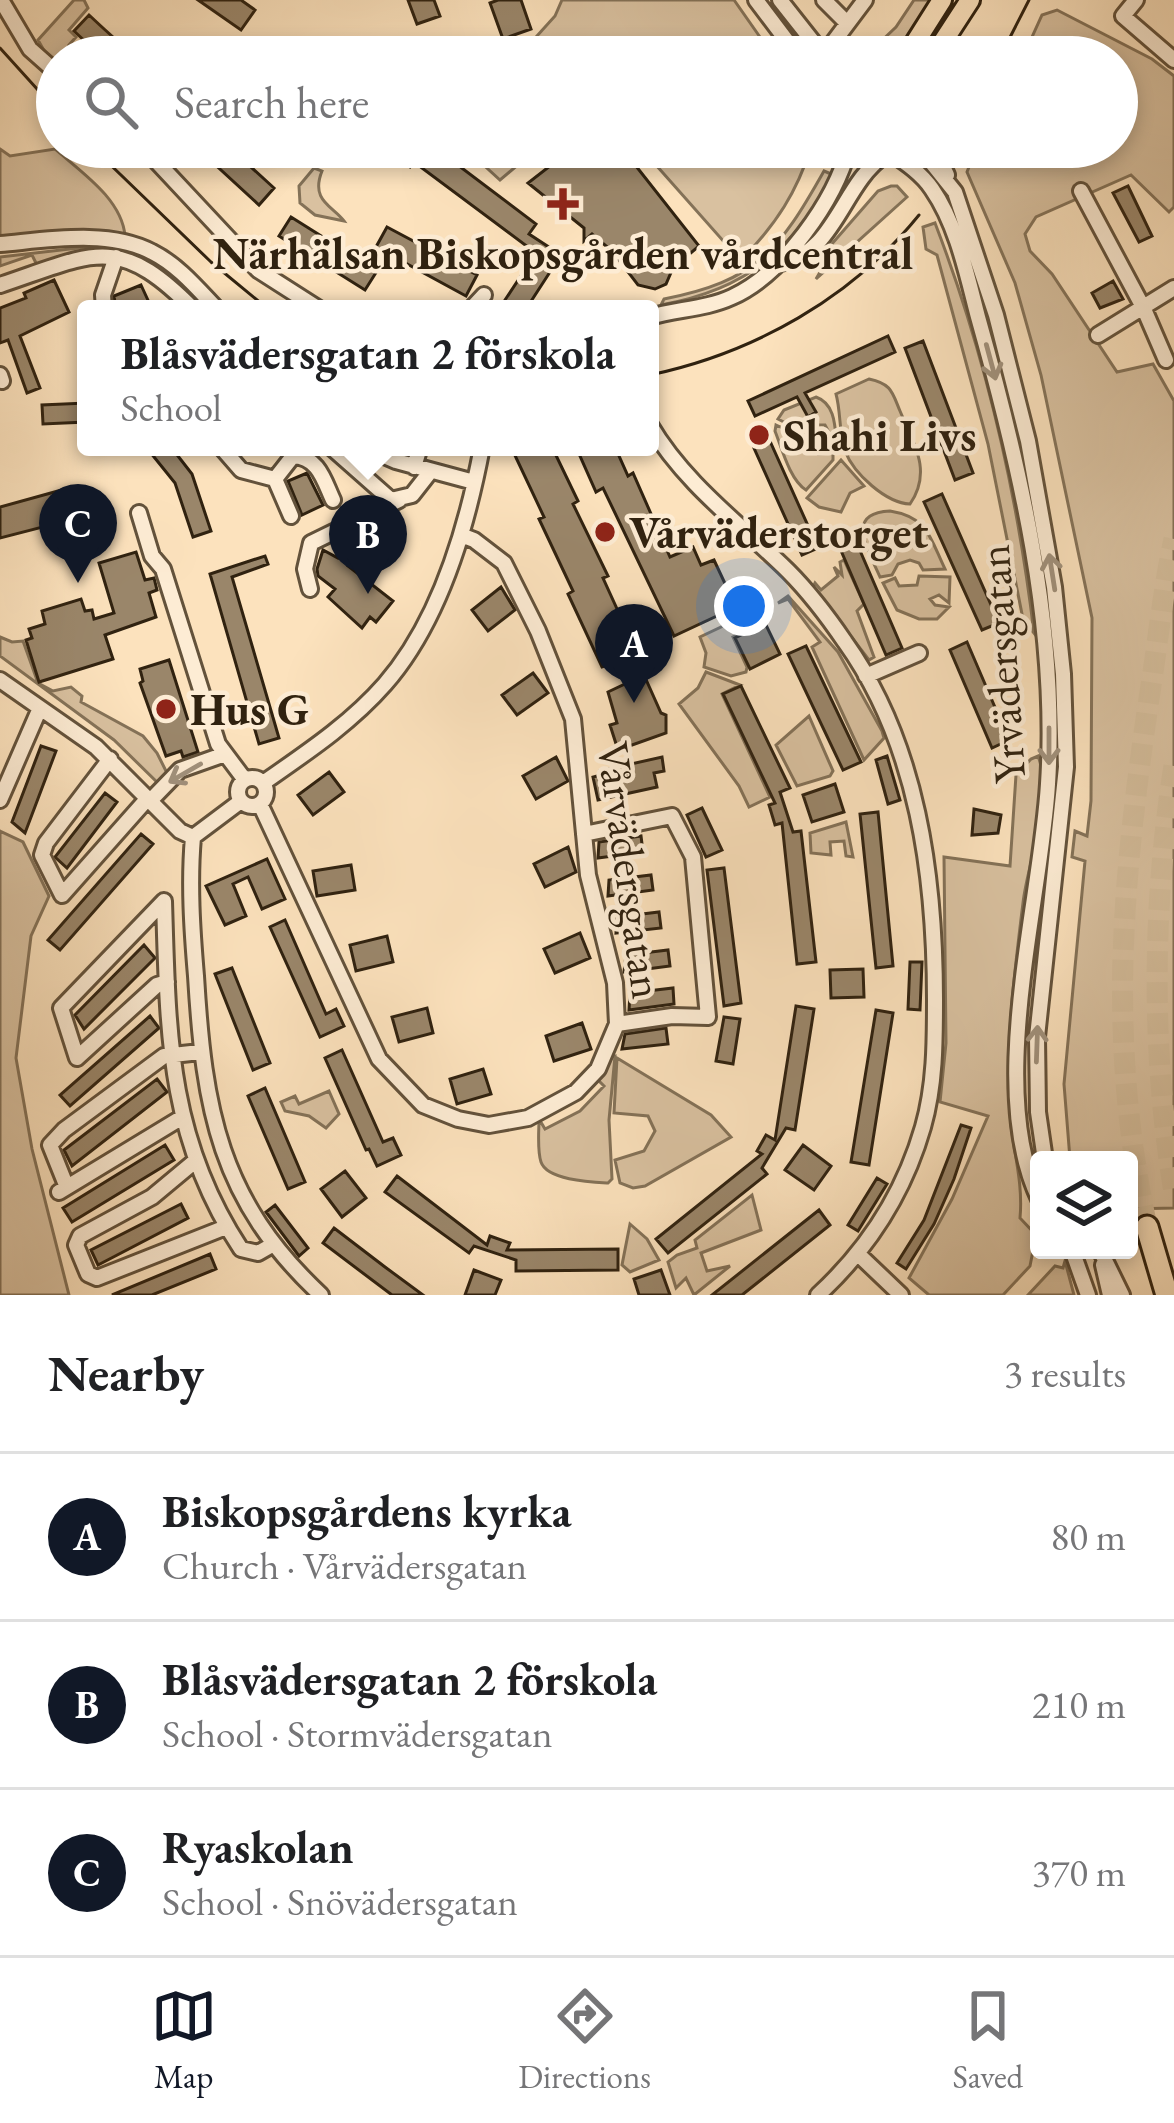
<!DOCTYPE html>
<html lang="en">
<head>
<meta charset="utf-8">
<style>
  body { margin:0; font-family:"EB Garamond",serif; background:#f2f2f2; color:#202124 }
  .controls { position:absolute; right:36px; bottom:36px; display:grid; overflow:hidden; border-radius:12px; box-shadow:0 6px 18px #0003 }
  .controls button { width:108px; height:108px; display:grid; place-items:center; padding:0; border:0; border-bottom:3px solid #e0e0e0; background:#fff; color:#202124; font:60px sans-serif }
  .you { position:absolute; left:744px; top:606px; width:42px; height:42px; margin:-30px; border:9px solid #fff; border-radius:50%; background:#1a73e8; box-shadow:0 0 0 18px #1a73e833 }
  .badge { display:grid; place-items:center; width:78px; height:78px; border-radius:50%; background:#111827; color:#fff; font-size:39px; font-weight:700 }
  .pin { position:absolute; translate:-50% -99px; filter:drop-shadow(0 3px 6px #0008) }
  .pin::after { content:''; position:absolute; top:63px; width:42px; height:36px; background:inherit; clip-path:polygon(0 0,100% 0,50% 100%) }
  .popup { position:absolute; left:77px; top:300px; width:582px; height:156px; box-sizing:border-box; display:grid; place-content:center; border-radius:12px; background:#fff; filter:drop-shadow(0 3px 9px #0005); font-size:39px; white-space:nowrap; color:#757577 }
  .popup b { font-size:45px; color:#202124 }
  .popup::after { content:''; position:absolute; left:50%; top:100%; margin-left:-24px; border:24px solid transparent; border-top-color:#fff }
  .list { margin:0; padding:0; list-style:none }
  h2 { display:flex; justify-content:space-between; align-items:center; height:156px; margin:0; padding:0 48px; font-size:51px }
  h2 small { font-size:39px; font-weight:400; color:#757577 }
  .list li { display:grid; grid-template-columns:78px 1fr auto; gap:36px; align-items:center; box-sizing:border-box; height:168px; padding:0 48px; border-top:3px solid #e0e0e0 }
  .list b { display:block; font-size:45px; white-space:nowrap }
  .list p { margin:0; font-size:39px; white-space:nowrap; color:#757577 }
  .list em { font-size:39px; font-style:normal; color:#757577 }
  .icon { flex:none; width:66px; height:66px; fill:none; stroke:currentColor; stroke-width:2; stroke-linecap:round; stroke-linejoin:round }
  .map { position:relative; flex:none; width:1174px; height:1295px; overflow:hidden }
  .search { position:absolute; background:#fff; box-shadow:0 6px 18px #0003; left:36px; right:36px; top:36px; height:132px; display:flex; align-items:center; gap:30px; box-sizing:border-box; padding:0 42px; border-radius:66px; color:#757577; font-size:45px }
  .sheet { height:660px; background:#fff }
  nav { display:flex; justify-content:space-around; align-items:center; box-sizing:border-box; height:168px; border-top:3px solid #e0e0e0; background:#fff; font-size:33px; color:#757577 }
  nav a { display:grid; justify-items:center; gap:6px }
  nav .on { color:#111827 }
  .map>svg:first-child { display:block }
  .green { fill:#d9c1a0; stroke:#847258; stroke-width:3 }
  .building { fill:#9a866a; stroke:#302210; stroke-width:3 }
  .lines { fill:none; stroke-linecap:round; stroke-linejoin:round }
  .highway-tunnel { stroke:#d3bc9a; stroke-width:21; stroke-dasharray:21 10; stroke-linecap:butt }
  .minor-casing { stroke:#63523b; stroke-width:20 }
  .major-casing { stroke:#302210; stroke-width:24 }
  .highway-casing { stroke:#302210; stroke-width:27 }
  .minor { stroke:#fdecd4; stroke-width:14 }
  .major { stroke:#fce2bd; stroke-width:18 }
  .highway { stroke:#fce2bd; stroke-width:21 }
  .tram { stroke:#302210; stroke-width:3 }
  .oneway { stroke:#a1917c }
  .poi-dot { fill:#8f2418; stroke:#fdecd4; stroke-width:4.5 }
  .labels { text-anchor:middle; stroke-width:9; stroke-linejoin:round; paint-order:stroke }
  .poi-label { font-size:45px; font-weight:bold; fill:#302210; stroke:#fdecd4; text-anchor:start }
  .street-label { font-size:45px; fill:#302210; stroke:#fdecd4 }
</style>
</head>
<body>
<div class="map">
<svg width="1174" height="1295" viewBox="0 0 1174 1295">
  <rect width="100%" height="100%" fill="#fce2bd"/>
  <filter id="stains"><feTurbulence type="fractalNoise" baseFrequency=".00167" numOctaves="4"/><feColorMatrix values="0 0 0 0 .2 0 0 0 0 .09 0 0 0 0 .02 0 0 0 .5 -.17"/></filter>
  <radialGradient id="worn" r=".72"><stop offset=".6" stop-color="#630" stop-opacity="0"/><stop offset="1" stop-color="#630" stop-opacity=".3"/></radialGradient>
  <!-- green -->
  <path class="green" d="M74,0H84L88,8L69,30L76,37L69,45L82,57H57V61L46,54L38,40Z
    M562,0H734L774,57H518L555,16Z
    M914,0H932L894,57L876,52L874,48L896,27Z
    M1057,10L1152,59L1174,76V207L1169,212L1131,175L1036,217L1025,234L1030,251L1052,274L1117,372L1153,364L1174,401V1208L1129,1209V1160L1070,1159L1064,1084L1085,861L1072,857L1075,831L1087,836L1091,801L1092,618L1041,375L1015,283L967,172L977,147H1117V57H1023L1042,15Z
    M464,147H539L500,180Z
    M640,147H811C797,192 776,224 744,257L725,243Z
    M0,149L10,156L55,149C81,172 122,199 125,236L0,237Z
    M314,168L322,171C310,201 333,206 344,221L315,215L300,203L299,186Z
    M824,171L836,176C788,250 751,289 661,305L664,299C756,281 779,251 824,171Z
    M891,186H897L907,197L816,279L823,267L817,261L878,191Z
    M935,223C986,356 1017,491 1034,633L1023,619L988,444L937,255L926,249L923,227Z
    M96,246L123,248L122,253L37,265L32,255L0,266V257Z
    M869,379C892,384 892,392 900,411C913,442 933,471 910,504C886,503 854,474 845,451C839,434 841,412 836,394Z
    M816,397C836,404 835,428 837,447L825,425H817L805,433L778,419L784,410Z
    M776,425L807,439L818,454L833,453V460L806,490C790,480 782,449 775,431Z
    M841,460L864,486L850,493L841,512L819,507L807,498Z
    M890,511C928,517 930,538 945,569L923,570L919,563L910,560L898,564L892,575L880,577C869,551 843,513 890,511Z
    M844,560L864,604L857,611L874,657L869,660L813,587L815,583L821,590L838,576L834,567L842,575L840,562Z
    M919,576L950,577L949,603L939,595L930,599L935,605L949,607L937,619H919L897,610L883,583L895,578L899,586L917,585Z
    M788,596L838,652L882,731L884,738L864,760L812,647L820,642L788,599L778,603Z
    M755,611L761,623L733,637L747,667L746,672L731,676L704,667L706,653L700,637Z
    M0,637L12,642L23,641L38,683L53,691L71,687L82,696L81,702L143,736L157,753L168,775L160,785L114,740L0,656Z
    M706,672L740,685L722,694L770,797L749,807L739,786L679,704L698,688Z
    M809,716L833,771L830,776L797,786L776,745Z
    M1038,756C1055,801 1028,858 1023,903C1014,975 1004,1053 1011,1126C1015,1158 1023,1185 1020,1218L1036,1235L1030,1266L1003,1295H929L909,1278L952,1199L988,1116L940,1102L946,1043L944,857L1010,866L1016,775L1031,759Z
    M846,822L853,857L846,856L844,841L830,842L831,855L811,853L810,833Z
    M0,831L23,842L49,896L31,936L16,1058L32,1149L69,1295H0Z
    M615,1056L609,1120L612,1179L608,1183C590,1182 547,1180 541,1162C537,1150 539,1132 539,1119L545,1129L580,1111L604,1086L596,1078L609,1057Z
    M617,1058L711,1115L731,1137L645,1186L633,1188L620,1183L615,1160L644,1151L655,1131L648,1116L614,1113Z
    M329,1091L339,1114L326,1128L309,1116L285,1111L281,1102L295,1096L299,1104Z
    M752,1195L761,1230L701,1253L707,1271L730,1266L694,1295L686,1278L676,1288L668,1262L677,1255L697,1248L695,1240Z
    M630,1224L647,1239L659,1260L630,1272L622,1265Z
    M1065,1261L1074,1295H1028L1055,1266L1063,1268Z"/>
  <!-- building -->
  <path class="building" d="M198,0H241L255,10L241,30Z
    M408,0H434L440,16L417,24Z
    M498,0H521L531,29L503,39L490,3Z
    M89,15L103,28L135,57H102L74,31Z
    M196,147H229L274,188L259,205Z
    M384,147H434L536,224L529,234L561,255L526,309H512L503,303L536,253L414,162L410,167Z
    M564,147H621L699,246L673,268L666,284L655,289L638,285L612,251L592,234L584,241V228L528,183L568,152Z
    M1128,186L1152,236L1139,242L1113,193Z
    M291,217L377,271L365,290L279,236Z
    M387,227L477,275L466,296L376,247Z
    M54,280L69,312L20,336L40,388L27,393L8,340L0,343V308L26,298L24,293Z
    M1113,281L1123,299L1100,308L1092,293Z
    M141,285L152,309H116L114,296Z
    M888,336L895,352L805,393L816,412L808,417L797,397L755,416L748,401Z
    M923,341L973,473L955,480L905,348Z
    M86,403V422L43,424L42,405Z
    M765,430L818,548L802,555L749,437Z
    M146,447H171L192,474L211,531L193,537L175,483Z
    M511,447H552L578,501L573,504L608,576L603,578L638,655L602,667L568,594L573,591L539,519L544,517Z
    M576,447H615L628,476L633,473L670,557L693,547L701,565L714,560L736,607L674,636L603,488L596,492Z
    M307,473L323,505L302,515L288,481Z
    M69,488L74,519L0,538V507Z
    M942,494L999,623L982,630L924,502Z
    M852,532L902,648L886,655L836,539Z
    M351,543L360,550L348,566L393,601L376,622L370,617L362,628L328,597L335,589L318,576L317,569L323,550L338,558Z
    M136,552L145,580L154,578L157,590L149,593L156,617L105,635L113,659L39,682L26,640L32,638L29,629L45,624L42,611L81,599L85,611L92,610L94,619L114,613L99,563Z
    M265,556L268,564L232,577L279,738L259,744L210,574Z
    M501,587L515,610L488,631L472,610Z
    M765,623L780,654L750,669L735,638Z
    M967,642L1009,740L992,748L950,650Z
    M806,646L861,762L843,770L788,654Z
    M169,660L198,752L183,757L181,751L166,756L140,683L143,681L140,669Z
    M533,673L548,693L517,715L502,695Z
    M644,675L661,713L666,715V733L618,750L610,725L617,723L608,692Z
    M741,686L790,788L780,792L793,832L801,831L816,962L797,964L782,823L775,825L769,805L775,803L723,694Z
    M41,746L56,751L25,833L12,822Z
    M887,756L900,800L888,804L876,760Z
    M556,757L568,781L536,799L523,776Z
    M662,757L664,771L654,773L657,787L598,800L593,777L601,775L600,771Z
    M329,772L344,792L313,815L298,795Z
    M835,784L844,812L812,822L803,795Z
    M105,793L117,802L67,868L55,857Z
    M702,808L722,850L706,857L687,815Z
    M974,809L1001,815L998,833L972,835Z
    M878,812L893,966L876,968L860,814Z
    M141,834L153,844L60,950L48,940Z
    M641,836L643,852L598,858L599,842Z
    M568,847L576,872L545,887L534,864Z
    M267,859L285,899L262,909L248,877L233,884L246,916L225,925L206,886Z
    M351,865L355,890L317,896L313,871Z
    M724,868L741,1003L724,1006L707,870Z
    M651,875L653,890L608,896L609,880Z
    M659,912L661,928L616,933L617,917Z
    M285,920L326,1014L336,1009L344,1026L320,1037L270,927Z
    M580,933L590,958L555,973L544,949Z
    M387,936L393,962L356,971L350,945Z
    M144,945L155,958L84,1029L75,1015Z
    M668,950L670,966L624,972L626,955Z
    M910,962H922L920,1010L908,1009Z
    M232,968L270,1063L253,1070L215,974Z
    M863,969L864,997L831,998L830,970Z
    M673,988L674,1004L629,1010L630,993Z
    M796,1006L814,1009L795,1130L786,1128L762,1168L767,1174L668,1253L656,1239L762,1154L757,1151L766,1135L775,1140Z
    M427,1008L433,1033L399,1042L392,1017Z
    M876,1010L893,1013L869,1165L851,1162Z
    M150,1016L159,1028L70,1106L60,1095Z
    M724,1017L740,1019L733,1064L716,1061Z
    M582,1023L591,1049L554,1061L546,1036Z
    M666,1028L668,1044L622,1049L625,1034Z
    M342,1050L383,1142L393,1138L401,1155L377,1166L369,1149L366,1150L325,1058Z
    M483,1069L491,1094L457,1104L450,1079Z
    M157,1079L167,1092L72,1166L64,1150Z
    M265,1088L305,1182L288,1189L248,1096Z
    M961,1125L971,1128L954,1179L934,1224L906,1269L897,1263L924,1220Z
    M165,1145L174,1160L72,1222L63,1208Z
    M803,1145L831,1166L814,1190L785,1170Z
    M345,1171L366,1198L342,1217L321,1189Z
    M397,1176L487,1245L490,1236L510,1243L507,1250L618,1249V1270L516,1271V1260L474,1246L469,1253L385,1192Z
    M877,1178L887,1184L858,1231L848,1225Z
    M181,1204L188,1218L98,1265L91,1250Z
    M275,1205L308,1248L299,1256L266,1212Z
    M819,1210L830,1225L742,1295H712Z
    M334,1228L385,1267L423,1295H392L323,1243Z
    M210,1254L216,1269L152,1295H112Z
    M474,1270L501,1280L495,1295H465Z
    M661,1270L670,1295H639L634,1279Z"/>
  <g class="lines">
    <!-- highway-tunnel -->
    <path class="highway-tunnel" d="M1174,766C1152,904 1151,1054 1174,1192
      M1147,1227C1107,1039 1122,880 1150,692C1158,642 1163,589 1174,539"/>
    <defs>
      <path id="minor" d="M1,0L30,49L57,73
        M756,0L799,57
        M780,0L825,57
        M824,0L846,22
        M1136,0L1123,16L1174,60
        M823,56L865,0
        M143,147L258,270L319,309
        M919,147L955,192L996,315L1028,441L1054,587L1063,674L1066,767L1037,1037L1038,1112L1045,1160
        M934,147L947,175
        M891,153C906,163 922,174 932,189C957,225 967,275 978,317C1020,466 1058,628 1048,784C1041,903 986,1088 1039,1199
        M1081,191L1144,309L1166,360
        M0,244C47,240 109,229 152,252C178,265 197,288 217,309
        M781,263C835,254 843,183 884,156
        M0,285C93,254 117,232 193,309
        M104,309L103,295L116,257
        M471,309L484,295
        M650,317C677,309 706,309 732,297C783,274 835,201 849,147
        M1098,335L1174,288
        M0,375L2,381
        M650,425C684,483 740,524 788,571C809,592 828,617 845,642C918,744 935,877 935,1000C935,1042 935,1085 923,1127C904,1193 869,1248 818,1295
        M221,447L241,470L275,479
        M331,447L391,500L412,495L430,472
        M364,447L396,461L474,482
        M414,467L420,447
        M139,513L152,556L163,569L218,744L245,780
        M291,516L275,479L293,456C319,457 324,481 333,500
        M310,589L305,569L311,543L399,500
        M866,676L919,653
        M0,680L96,747L180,831L193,837
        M110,759L46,843L42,855L62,895L148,798
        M238 792a14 14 0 1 1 28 0a14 14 0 1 1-28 0Z
        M263,783C306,753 350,724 385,684C440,621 467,527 482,447
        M0,800L40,708
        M150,801L180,770L225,754
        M260,804L379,1059L423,1105L458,1119L489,1125L528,1118L576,1092L598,1069L617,1024L615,983L588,875L573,719L538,631L504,563L474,540L461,535
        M584,834L672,816L693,857L708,1017L672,1016L617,1024
        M193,837C189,883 192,929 196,976C204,1109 219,1200 321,1295
        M193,837L241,801
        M164,901C168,1030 167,1137 241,1249L258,1253L272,1245
        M164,901L61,1008L77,1058L157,985L167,982
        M194,1162L152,1197L80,1236L76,1245L88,1274L97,1278L226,1227
        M66,1185L50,1145L64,1130L164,1056L200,1052
        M59,1192L181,1118
        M1072,1250L1088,1295
        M1100,1250L1122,1295
        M858,1254L901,1295
        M1103,1265L1110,1295"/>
      <path id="major" d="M906,57L942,0
        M933,57L970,0
        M852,147L878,157L899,147"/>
      <path id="highway" d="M1147,1227L1167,1295"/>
    </defs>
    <!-- minor casing -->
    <use href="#minor" class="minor-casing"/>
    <!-- major casing -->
    <use href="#major" class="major-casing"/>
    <!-- highway casing -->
    <use href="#highway" class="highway-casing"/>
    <!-- minor -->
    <use href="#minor" class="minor"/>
    <!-- major -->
    <use href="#major" class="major"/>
    <!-- highway -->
    <use href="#highway" class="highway"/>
    <!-- tram -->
    <path class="tram" d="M0,48L57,111
      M1000,57L1029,0
      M92,147L211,262L268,309
      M650,375C754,353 852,298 919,215"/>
  </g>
  <!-- one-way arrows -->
  <defs><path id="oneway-shaft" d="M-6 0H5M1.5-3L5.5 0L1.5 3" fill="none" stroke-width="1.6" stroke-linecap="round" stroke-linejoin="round" transform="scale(3)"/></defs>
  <g class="oneway">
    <use href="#oneway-shaft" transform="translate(991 362) rotate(75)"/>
    <use href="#oneway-shaft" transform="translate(1052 572) rotate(-99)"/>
    <use href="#oneway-shaft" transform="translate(1049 746) rotate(90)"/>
    <use href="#oneway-shaft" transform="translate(185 773) rotate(150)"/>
    <use href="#oneway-shaft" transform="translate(1037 1044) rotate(-88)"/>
  </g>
  <!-- markers -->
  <g class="poi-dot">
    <path d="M557 186h12v12h12v12h-12v12h-12v-12h-12v-12h12z"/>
    <circle cx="759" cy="435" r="12"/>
    <circle cx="605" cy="532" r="12"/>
    <circle cx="166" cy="709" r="12"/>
  </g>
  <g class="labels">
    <!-- poi labels -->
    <g class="poi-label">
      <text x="563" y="269" text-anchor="middle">Närhälsan Biskopsgården vårdcentral</text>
      <text x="783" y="451">Shahi Livs</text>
      <text x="629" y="548">Vårväderstorget</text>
      <text x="190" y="725">Hus G</text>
    </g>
    <!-- street labels -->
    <g class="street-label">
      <text transform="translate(1001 664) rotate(-94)" y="16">Yrvädersgatan</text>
      <text transform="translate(631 870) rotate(82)" y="16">Vårvädersgatan</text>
    </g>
  </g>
  <rect width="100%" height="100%" filter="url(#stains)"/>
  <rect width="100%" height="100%" fill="url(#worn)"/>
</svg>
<div class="controls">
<button><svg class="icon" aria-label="layers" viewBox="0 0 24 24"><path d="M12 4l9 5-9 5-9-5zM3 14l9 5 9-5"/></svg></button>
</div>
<div class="you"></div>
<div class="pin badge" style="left:634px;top:703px">A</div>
<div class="pin badge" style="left:368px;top:594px">B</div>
<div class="popup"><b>Blåsvädersgatan 2 förskola</b>School</div>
<div class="pin badge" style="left:78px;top:583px">C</div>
<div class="search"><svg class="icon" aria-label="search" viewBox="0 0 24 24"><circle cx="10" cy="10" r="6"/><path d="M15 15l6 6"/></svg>Search here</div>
</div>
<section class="sheet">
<h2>Nearby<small>3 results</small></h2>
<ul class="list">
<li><span class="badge">A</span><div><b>Biskopsgårdens kyrka</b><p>Church · Vårvädersgatan</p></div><em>80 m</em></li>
<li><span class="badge">B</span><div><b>Blåsvädersgatan 2 förskola</b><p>School · Stormvädersgatan</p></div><em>210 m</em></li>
<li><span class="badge">C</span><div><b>Ryaskolan</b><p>School · Snövädersgatan</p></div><em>370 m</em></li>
</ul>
</section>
<nav>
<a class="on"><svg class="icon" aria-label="map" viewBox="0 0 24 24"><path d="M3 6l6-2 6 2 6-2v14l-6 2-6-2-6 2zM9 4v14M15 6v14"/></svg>Map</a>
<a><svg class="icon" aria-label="directions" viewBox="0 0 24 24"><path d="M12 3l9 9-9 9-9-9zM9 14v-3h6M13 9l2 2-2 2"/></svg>Directions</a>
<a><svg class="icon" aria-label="saved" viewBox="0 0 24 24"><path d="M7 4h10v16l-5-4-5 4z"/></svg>Saved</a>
</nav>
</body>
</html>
